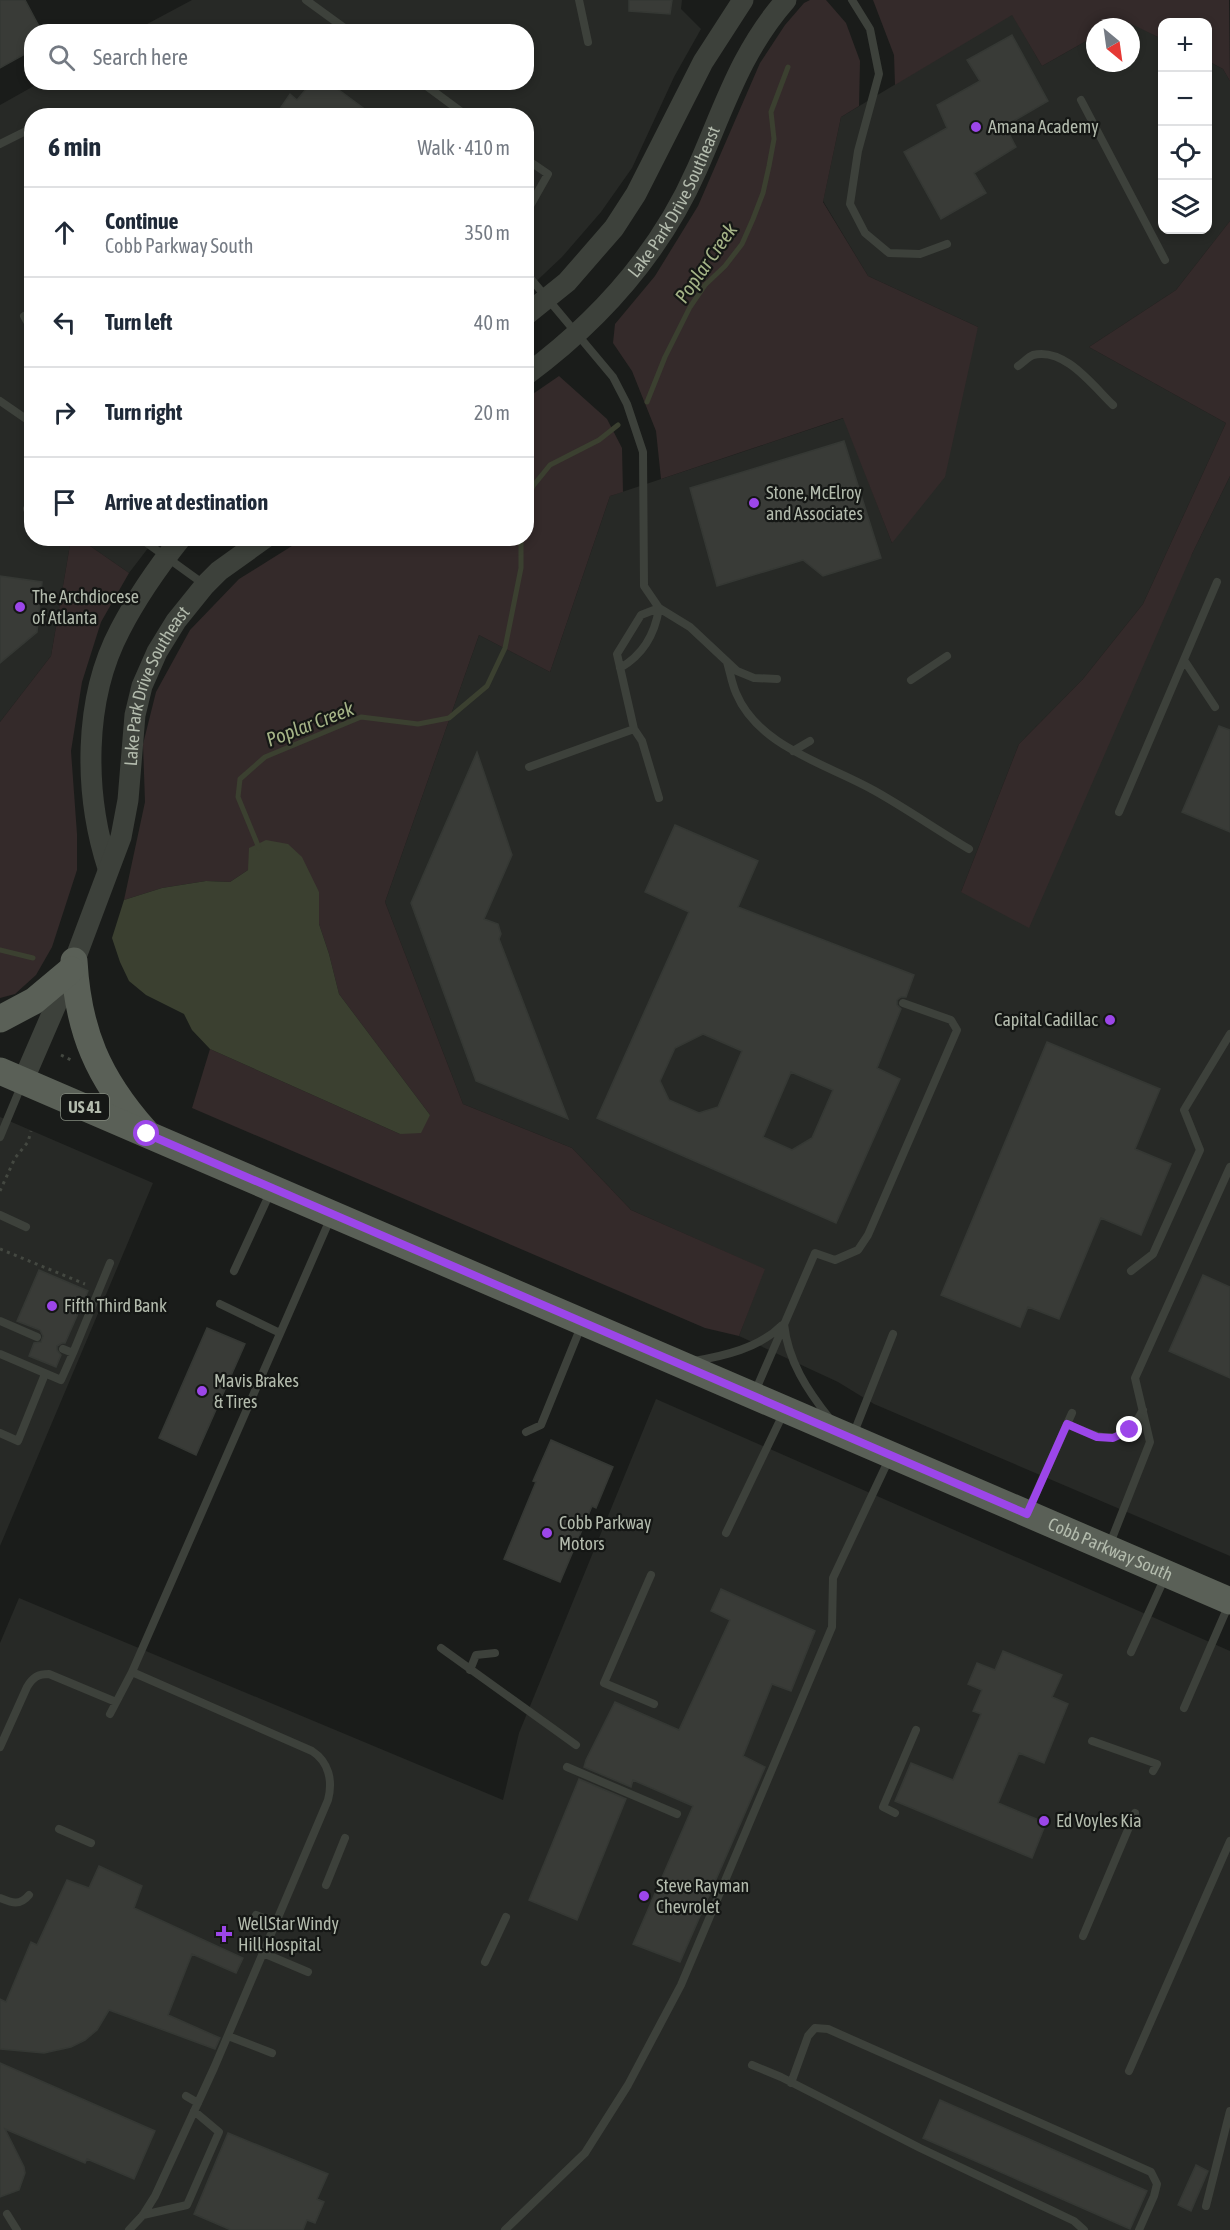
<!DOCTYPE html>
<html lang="en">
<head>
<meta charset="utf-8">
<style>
  body { margin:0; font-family:"Asap Condensed",sans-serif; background:#f6f6f7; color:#1f2937 }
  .controls { position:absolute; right:18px; top:18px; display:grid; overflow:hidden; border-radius:12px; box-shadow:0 3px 9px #0003 }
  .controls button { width:54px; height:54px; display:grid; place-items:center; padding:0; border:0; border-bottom:2px solid #e0e1e3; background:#fff; color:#1f2937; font:30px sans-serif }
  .compass { position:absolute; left:1086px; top:18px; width:54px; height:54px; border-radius:50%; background:#fff; box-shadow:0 3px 9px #0003; rotate:151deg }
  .stop { position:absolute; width:18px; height:18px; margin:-14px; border:4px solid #9c46e9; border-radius:50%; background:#fff }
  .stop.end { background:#9c46e9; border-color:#fff; box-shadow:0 2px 6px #0008 }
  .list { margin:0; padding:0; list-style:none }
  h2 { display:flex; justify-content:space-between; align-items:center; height:78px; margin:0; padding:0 24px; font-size:26px }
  h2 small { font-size:20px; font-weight:400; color:#747a83 }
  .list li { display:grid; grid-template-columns:39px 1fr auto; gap:18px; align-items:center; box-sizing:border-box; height:90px; padding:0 24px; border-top:2px solid #e0e1e3 }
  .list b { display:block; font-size:22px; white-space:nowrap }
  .list p { margin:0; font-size:20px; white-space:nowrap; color:#747a83 }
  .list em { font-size:20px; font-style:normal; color:#747a83 }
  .icon { flex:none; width:33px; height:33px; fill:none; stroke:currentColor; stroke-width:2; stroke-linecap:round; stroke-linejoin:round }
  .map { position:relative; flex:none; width:1230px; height:2230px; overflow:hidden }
  .search { position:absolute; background:#fff; box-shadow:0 3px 9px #0003; left:24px; top:24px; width:510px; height:66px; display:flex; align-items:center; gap:15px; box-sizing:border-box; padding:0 21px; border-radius:24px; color:#747a83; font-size:22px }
  .panel { position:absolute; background:#fff; box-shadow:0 3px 9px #0003; left:24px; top:108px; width:510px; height:438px; border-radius:24px }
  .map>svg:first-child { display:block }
  .built { fill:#272926 }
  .green { fill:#342a2a }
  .water { fill:#3b4030 }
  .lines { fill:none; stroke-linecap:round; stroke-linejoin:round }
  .stream { stroke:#3b4030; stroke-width:5 }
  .building { fill:#393b37; stroke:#353834; stroke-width:1.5; fill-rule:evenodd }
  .path { stroke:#444841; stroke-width:3; stroke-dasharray:3 4.5; stroke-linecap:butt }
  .service { stroke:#3d413b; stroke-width:8 }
  .tertiary { stroke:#3d413b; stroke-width:21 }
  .primary { stroke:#5a6057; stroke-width:27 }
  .route { stroke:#9c46e9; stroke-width:8 }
  .poi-dot { fill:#9c46e9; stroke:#151715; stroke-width:2 }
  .labels { text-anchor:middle; stroke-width:4.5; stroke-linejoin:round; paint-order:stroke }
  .shield { fill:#151715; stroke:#848a7f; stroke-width:1.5 }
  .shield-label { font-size:16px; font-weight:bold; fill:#b3bbad }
  .poi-label { font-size:18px; fill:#b3bbad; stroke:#151715; text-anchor:start }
  .street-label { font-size:18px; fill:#b3bbad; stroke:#151715 }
  .water-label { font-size:20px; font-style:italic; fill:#a5b487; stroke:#151715 }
</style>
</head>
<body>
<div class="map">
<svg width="1230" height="2230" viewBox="0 0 1230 2230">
  <rect width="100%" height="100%" fill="#1a1c1a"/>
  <!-- built -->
  <path class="built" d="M192,0H682L681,9L701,29L674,77L632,168L601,212L562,257L527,290L526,116H32V538L71,539L51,656L0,722V105L41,82H526V32L134,31Z
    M1012,14L1042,66L1095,36V63H1131V27H1110L1123,19L1162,39V230H1208V61L1223,69L1230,81V221L1176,290L1089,347L1226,423L1143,604L1083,679L1019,744L961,892L1192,554L1230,476V1556L874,1404L838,1382L739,1336L764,1269L631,1210L572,1148L463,1104L385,902L479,635L550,672L610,496L844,418L892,543L978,327L868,276L823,201L841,117Z
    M80,539H155L129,573Z
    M0,1117L153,1183L0,1546Z
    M656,1399L1230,1651V2230H0V1643L19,1598L503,1800L519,1733Z"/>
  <!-- green -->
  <path class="green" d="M810,0H826L846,23L860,61L859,106L841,117L823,202L868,276L978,327L945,477L892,543L843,418L661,479L656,431L632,371L613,343L615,324L655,276L698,206L760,63L785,25L804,3Z
    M873,0H1229L1230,81L1223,69L1208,61V22H1162V39L1123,20L1110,27H1095V36L1042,66L1012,15L895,85L894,55Z
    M1230,221V476L1192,554L1029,928L961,892L1019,744L1083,679L1143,604L1226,423L1089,347L1176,290Z
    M559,376L607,419L622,448L623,492L610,496L550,672L479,635L385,902L463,1104L572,1148L631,1210L765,1269L739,1336L705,1328L192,1108L210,1049L400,1134L430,1115L339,994L329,954L319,924V892L248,870L230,882L206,881L162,888L124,900L145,802L143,744L156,692L190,630L239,579L303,539L526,538L527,398Z
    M71,539H80L129,573L101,622L82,682L71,751L77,834V870L52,947L36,975L15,994L0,998V722L51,656Z"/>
  <!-- water -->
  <path class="water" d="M266,840L288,844L302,857L319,892V924L329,954L339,994L430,1115L421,1133L400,1134L210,1049L192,1030L184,1014L146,995L129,981L120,962L112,938L124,900L162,888L206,881L230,882L248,870L249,848Z"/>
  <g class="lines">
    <!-- stream -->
    <path class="stream" d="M647,402L665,357L690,307L705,285L725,266L742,244L753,219L763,193L769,166L774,139L771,112L788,67
      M526,502L533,486L550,465L599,440L618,425
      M259,848L238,797L240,779L265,757L361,717L418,724L449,718L487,686L505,648L521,568V538
      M0,950L33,958"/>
  </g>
  <!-- building -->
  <path class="building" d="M0,0H25L42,32H32V50L0,68Z
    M629,0H672L670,14L629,11Z
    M1012,35L1048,101L1005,126L1016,147L974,173L986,193L941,219L904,152L947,128L937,105L980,81L967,60Z
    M312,82H328L374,116H275L290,94L297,100Z
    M844,441L881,558L823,576L803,560L717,586L690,488Z
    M0,576L42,582L37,632L0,663Z
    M1219,726L1230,730V832L1182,812Z
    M477,752L512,855L484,919L498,924L501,934L499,939L568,1119L476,1081L411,903Z
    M675,825L758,861L738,907L914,975L906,997H901L897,1000V1005L901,1009L877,1068L900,1079L836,1223L597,1118L689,912L645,892ZM703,1034L742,1051L718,1107L699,1113L669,1100L660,1081L675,1048ZM791,1072L833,1090L812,1138L792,1150L763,1137Z
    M1047,1042L1160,1089L1135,1149L1171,1164L1141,1235L1101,1218L1059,1319L1028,1307L1020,1327L941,1295Z
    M39,1270L88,1291L65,1343H62L57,1346V1350L61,1355L56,1367L29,1356L34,1343L41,1342L43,1336L40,1330L17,1321Z
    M1203,1275L1230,1287V1378L1169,1351Z
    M207,1328L245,1344L196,1455L159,1438Z
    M551,1440L613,1467L596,1508L592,1506L560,1582L504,1559L536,1482L533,1481Z
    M721,1589L815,1631L791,1691L772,1684L743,1756L765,1767L680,1962L633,1944L693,1806L633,1780L631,1787L584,1767L586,1760L615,1702L679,1730L730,1620L711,1611Z
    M1003,1651L1062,1675L1052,1697L1068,1704L1044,1763L1019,1753L998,1803L1046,1823L1032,1858L895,1801L911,1763L953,1780L981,1714L973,1711L982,1690L968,1684L977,1663L995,1670Z
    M579,1779L626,1799L577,1920L529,1900Z
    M99,1866L142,1886L134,1908L243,1958L236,1973L192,1954L168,2015L220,2038L215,2049L109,2010L97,2030L85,2040L71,2047L44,2053L0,2049V1999L6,2002L31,1942L37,1945L67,1880L89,1888Z
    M0,2063L155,2131L134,2179L87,2159L85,2163L5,2129L24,2167L25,2173L19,2190L0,2197Z
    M940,2100L1147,2191L1130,2229L923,2138Z
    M228,2133L328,2174L317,2199L324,2202L315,2223L307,2220L303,2230H231L194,2214Z
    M1196,2165L1208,2171L1191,2211L1178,2205Z"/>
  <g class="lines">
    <!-- path -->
    <path class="path" d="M61,1055L73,1061
      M0,1191L15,1158L28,1142L31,1131
      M0,1249L85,1284"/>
    <!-- service -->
    <path class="service" d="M306,0L350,32
      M579,0L588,42
      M852,0L870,29L879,74L858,151L850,204L865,233L889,253L920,254L947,244
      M421,82L467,116
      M1081,100L1165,260
      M0,144L32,128
      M526,159L548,174L526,213
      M526,273L613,377L627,404L643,452L644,586L659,608L690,627L737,671L754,678L777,679
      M32,312L24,316L32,330
      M1018,366C1023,363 1028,357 1033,355C1065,347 1093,386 1113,405
      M0,401L32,423
      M27,509L32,508
      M140,538L205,585
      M1184,660L1215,707
      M727,662C730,672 732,684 736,693C759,748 828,764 875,791C907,809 937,830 969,849
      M620,668C643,655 655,634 659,608
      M911,680L947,656
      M793,751L810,741
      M529,767L634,729
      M659,798L642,741L634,729L617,654L641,615L659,608
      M1119,812L1217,582
      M0,1137L22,1084
      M0,1215L26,1227
      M234,1271L270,1193
      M1131,1271L1153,1254L1200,1150L1184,1110L1230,1034
      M220,1304L280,1333
      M0,1321L37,1337
      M784,1324C788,1361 807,1390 830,1419
      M63,1349L73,1353L110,1263
      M0,1354L61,1380L73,1353
      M694,1361C724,1356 759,1348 781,1326
      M754,1394L815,1253L835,1260L858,1250L868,1235L957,1030L951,1020L903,1003
      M1067,1424C1087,1432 1109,1446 1129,1430C1135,1426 1139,1416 1143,1410
      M526,1432L541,1425L582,1324
      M0,1433L18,1441L45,1374
      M853,1435L893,1334
      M1028,1511L1072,1413
      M726,1533L784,1412
      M1109,1546L1150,1442L1135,1378L1230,1167
      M651,1575L604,1683L654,1704
      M441,1648L576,1745
      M1131,1652L1165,1577
      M470,1670L476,1655L495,1653
      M1184,1708L1229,1604
      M110,1714L132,1672L331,1217
      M1092,1741L1157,1764L1153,1771
      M0,1747L27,1687C33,1677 38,1674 49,1674L116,1702
      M567,1767L677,1814
      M895,1813L883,1807L916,1730
      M59,1829L91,1843
      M326,1885L345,1838
      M0,1898C12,1903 20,1906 29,1895
      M256,1915L276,1923
      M1083,1936L1135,1813
      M263,1953L308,1972
      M485,1962L506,1917
      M228,2036L272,2053
      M752,2065L781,2077L920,2148L1074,2221L1084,2230
      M1129,2071L1230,1841
      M791,2083L808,2036L815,2028L828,2029L1151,2172L1157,2184L1154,2196L1139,2230
      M186,2096L198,2103
      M1206,2206L1230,2111
      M7,2214L17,2230
      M143,2215L187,2205L219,2132L194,2111
      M129,2230L143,2215L155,2196L214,2068L328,1800C333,1781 329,1762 312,1751L132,1672
      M505,2230L585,2153L628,2085L681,1985L832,1627L833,1578L890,1457"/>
    <!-- tertiary -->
    <g class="tertiary">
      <path d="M526,315L567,282L614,228L636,194L703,62L743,0"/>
      <path id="s1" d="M526,375C599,321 660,253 697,169C724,108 741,51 786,0"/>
      <path d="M108,868C84,794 83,700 120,630C137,597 158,567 181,538"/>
      <path id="s2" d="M23,1081L71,970L121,837L128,800L135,715L142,686L157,652L176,621L205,585L219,571L265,538"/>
    </g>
    <!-- primary -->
    <g class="primary">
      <path d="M74,961C78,1031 98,1078 145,1131"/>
      <path d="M0,1019L34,1001L71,970"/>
      <path id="s3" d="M0,1071L1230,1601"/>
    </g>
  </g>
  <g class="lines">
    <!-- route -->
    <path class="route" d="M147,1134L1027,1514L1067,1424L1097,1437L1113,1438L1130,1430"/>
  </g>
  <!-- markers -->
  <g class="poi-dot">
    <circle cx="976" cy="127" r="6"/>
    <circle cx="754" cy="503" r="6"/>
    <circle cx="20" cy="607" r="6"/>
    <circle cx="1110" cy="1020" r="6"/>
    <circle cx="52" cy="1306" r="6"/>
    <circle cx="202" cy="1391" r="6"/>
    <circle cx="547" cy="1533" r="6"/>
    <circle cx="1044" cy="1821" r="6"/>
    <circle cx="644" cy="1896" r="6"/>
    <path d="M221 1925h6v6h6v6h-6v6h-6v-6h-6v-6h6z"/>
  </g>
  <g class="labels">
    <!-- shield labels -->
    <rect class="shield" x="61" y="1094" width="48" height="26" rx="4.5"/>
    <g class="shield-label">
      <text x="85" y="1113">US 41</text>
    </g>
    <!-- poi labels -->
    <g class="poi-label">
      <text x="988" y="133">Amana Academy</text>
      <text x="766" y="499">Stone, McElroy<tspan x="766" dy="21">and Associates</tspan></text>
      <text x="32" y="603">The Archdiocese<tspan x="32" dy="21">of Atlanta</tspan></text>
      <text x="1098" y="1026" text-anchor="end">Capital Cadillac</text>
      <text x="64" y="1312">Fifth Third Bank</text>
      <text x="214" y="1387">Mavis Brakes<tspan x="214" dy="21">&amp; Tires</tspan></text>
      <text x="559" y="1529">Cobb Parkway<tspan x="559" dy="21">Motors</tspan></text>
      <text x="1056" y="1827">Ed Voyles Kia</text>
      <text x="656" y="1892">Steve Rayman<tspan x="656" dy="21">Chevrolet</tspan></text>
      <text x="238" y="1930">WellStar Windy<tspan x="238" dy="21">Hill Hospital</tspan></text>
    </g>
    <!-- street labels -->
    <g class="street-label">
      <text dy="6" stroke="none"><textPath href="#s1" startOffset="231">Lake Park Drive Southeast</textPath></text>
      <text dy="6" stroke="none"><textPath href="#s2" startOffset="420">Lake Park Drive Southeast</textPath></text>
      <text dy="6" stroke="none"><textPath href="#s3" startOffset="1209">Cobb Parkway South</textPath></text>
    </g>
    <!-- water labels -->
    <g class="water-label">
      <text transform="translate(706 263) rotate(-55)" y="7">Poplar Creek</text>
      <text transform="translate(310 724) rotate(-21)" y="7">Poplar Creek</text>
    </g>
  </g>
</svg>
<div class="controls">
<button>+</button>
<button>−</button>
<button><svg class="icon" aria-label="locate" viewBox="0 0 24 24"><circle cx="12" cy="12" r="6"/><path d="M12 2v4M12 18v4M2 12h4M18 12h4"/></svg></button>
<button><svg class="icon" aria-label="layers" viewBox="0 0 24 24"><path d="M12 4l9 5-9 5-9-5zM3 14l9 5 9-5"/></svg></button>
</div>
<svg class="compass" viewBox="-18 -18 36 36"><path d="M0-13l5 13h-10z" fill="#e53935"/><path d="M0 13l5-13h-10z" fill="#747a83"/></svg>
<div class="stop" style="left:147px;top:1134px"></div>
<div class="stop end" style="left:1130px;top:1430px"></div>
<div class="search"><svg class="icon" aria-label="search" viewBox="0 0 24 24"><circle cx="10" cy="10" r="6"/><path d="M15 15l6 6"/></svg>Search here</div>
<section class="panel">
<h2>6 min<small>Walk · 410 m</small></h2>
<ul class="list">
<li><svg class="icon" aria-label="ahead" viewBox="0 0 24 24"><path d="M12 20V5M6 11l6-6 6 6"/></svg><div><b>Continue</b><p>Cobb Parkway South</p></div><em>350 m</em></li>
<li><svg class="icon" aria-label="left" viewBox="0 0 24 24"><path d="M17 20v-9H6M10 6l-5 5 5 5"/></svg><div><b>Turn left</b></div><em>40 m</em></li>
<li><svg class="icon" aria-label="right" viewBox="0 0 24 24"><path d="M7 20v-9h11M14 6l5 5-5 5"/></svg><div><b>Turn right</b></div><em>20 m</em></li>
<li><svg class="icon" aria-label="arrive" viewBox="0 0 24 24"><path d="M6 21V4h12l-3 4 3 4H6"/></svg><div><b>Arrive at destination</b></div></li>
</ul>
</section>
</div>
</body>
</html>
